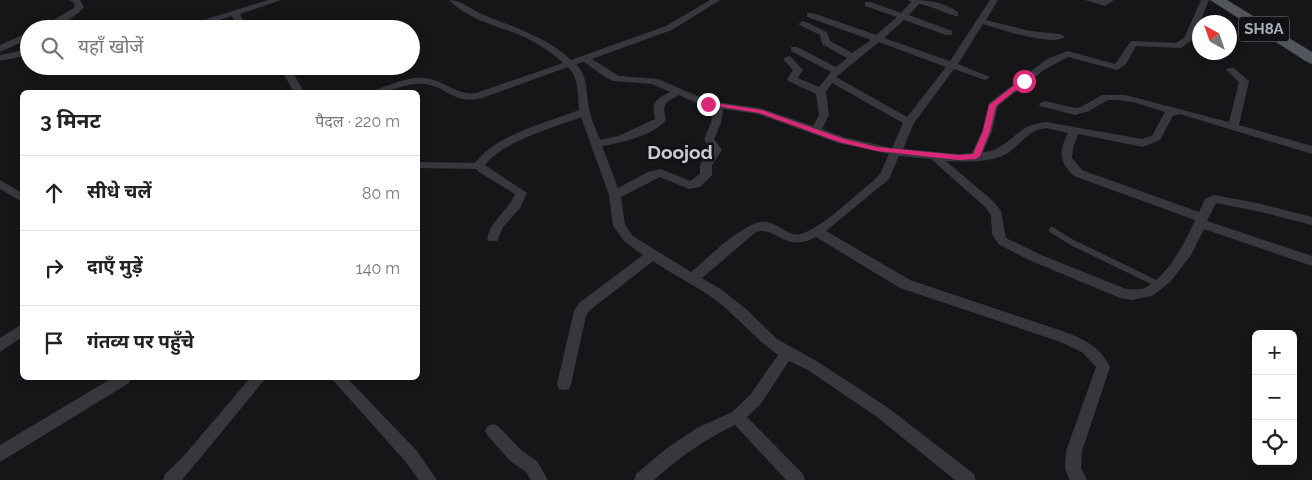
<!DOCTYPE html>
<html lang="hi">
<head>
<meta charset="utf-8">
<style>
  body { margin:0; font-family:Raleway,"Noto Sans Devanagari",sans-serif; background:#f2f2f2; color:#222 }
  .controls { position:absolute; right:15px; bottom:15px; display:grid; overflow:hidden; border-radius:8px; box-shadow:0 2px 8px #0003 }
  .controls button { width:45px; height:45px; display:grid; place-items:center; padding:0; border:0; border-bottom:1px solid #e0e0e0; background:#fff; color:#222; font:25px sans-serif }
  .compass { position:absolute; left:1192px; top:15px; width:45px; height:45px; border-radius:50%; background:#fff; box-shadow:0 2px 8px #0003; rotate:320deg }
  .stop { position:absolute; width:15px; height:15px; margin:-11px; border:4px solid #db2777; border-radius:50%; background:#fff }
  .stop.end { background:#db2777; border-color:#fff; box-shadow:0 1px 5px #0008 }
  .list { margin:0; padding:0; list-style:none }
  h2 { display:flex; justify-content:space-between; align-items:center; height:65px; margin:0; padding:0 20px; font-size:21px }
  h2 small { font-size:16px; font-weight:400; color:#767676 }
  .list li { display:grid; grid-template-columns:32px 1fr auto; gap:15px; align-items:center; box-sizing:border-box; height:75px; padding:0 20px; border-top:1px solid #e0e0e0 }
  .list b { display:block; font-size:19px; white-space:nowrap }
  .list em { font-size:16px; font-style:normal; color:#767676 }
  .icon { flex:none; width:28px; height:28px; fill:none; stroke:currentColor; stroke-width:2; stroke-linecap:round; stroke-linejoin:round }
  .map { position:relative; flex:none; width:1312px; height:480px; overflow:hidden }
  .search { position:absolute; background:#fff; box-shadow:0 2px 8px #0003; left:20px; top:20px; width:400px; height:55px; display:flex; align-items:center; gap:12px; box-sizing:border-box; padding:0 18px; border-radius:28px; color:#767676; font-size:19px }
  .panel { position:absolute; background:#fff; box-shadow:0 2px 8px #0003; left:20px; top:90px; width:400px; height:290px; border-radius:8px }
  .map>svg:first-child { display:block }
  .lines { fill:none; stroke-linecap:round; stroke-linejoin:round }
  .lane { stroke:#37383d; stroke-width:6 }
  .street { fill:#37383d; fill-rule:evenodd }
  .primary { fill:#53555c; fill-rule:evenodd }
  .route { fill:#db2777 }
  .labels { text-anchor:middle; stroke-width:5; stroke-linejoin:round; paint-order:stroke }
  .shield { fill:#111113; stroke:#7b7e86; stroke-width:1 }
  .shield-label { font-size:15px; font-weight:bold; fill:#a8adb8 }
  .quarter-label { font-size:19px; font-weight:bold; fill:#c9ccd4; stroke:#111113 }
</style>
</head>
<body>
<div class="map">
<svg width="1312" height="480" viewBox="0 0 1312 480">
  <rect width="100%" height="100%" fill="#161618"/>
  <g class="lines">
    <!-- lane -->
    <path class="lane" d="M418,165L479,166
      M1052,230L1073,243L1158,284"/>
    <!-- street -->
    <path class="street" d="M69,0H80L84,7C74,19 53,29 38,29L74,8L75,4Z
      M268,0H281L240,14L247,29H238L232,16L190,29H175Z
      M449,0C463,0 471,10 484,15C515,28 546,36 571,60L666,26L710,0H720L672,30L592,59L619,76L658,79L709,101L760,108L813,126L819,115L816,94L788,81L787,79L793,70L783,59L788,56L791,57L803,70L798,78L819,87L831,72L791,51V47H797L836,67L847,58L822,44L820,35L798,24L803,21L806,22L827,32L830,41L852,53L871,40L807,17V13H813L876,35L897,17L865,6V2H871L901,13L911,2L908,0C927,0 942,1 958,12V16C953,17 930,5 919,4L909,15L952,31V35H946L904,20L884,38L950,61L990,0H998L986,20L1030,31L1060,34L1065,37C1052,47 999,29 983,24L958,64L990,77L985,80L954,69L914,123L903,149L959,154L972,153L982,131L989,103L1047,59L1068,51L1115,64L1131,41L1176,43L1184,38L1201,0H1209L1193,39L1181,48L1136,46L1126,64L1117,70L1068,57L1044,70L998,106L992,131L983,152C1011,150 1013,125 1046,122L1142,139L1152,136L1165,112L1133,102L1117,100H1108L1089,111L1075,115L1040,106L1039,104L1044,101L1075,108L1081,107L1102,95H1125L1229,122L1239,82L1226,70L1228,68H1234L1249,81L1239,125L1312,146V154L1180,114L1173,116L1160,140L1143,147L1078,134L1073,148L1072,158L1082,170L1199,212L1205,199L1214,195L1257,203L1312,217V225L1257,211L1216,203L1207,221L1312,256V266L1204,229L1191,255L1170,282L1152,296L1132,300L1120,298L1029,260L998,244L992,234L991,215L985,207L931,159L899,156L889,179L826,231L910,280L1068,333C1087,341 1101,348 1110,367L1082,451L1081,468L1087,480H1070L1065,469L1066,451L1096,367L1082,352L1058,341L900,288L816,237C785,254 776,225 756,232L702,278L722,290L746,309L777,339L818,362L887,407L974,474L976,480H955L877,417L808,370L789,361L760,405L747,417L803,474L805,480H786L735,425C703,440 680,457 654,480H634L636,474L667,448L697,428L732,412L750,395L778,355C754,338 736,315 713,298C694,285 672,274 653,261L589,311L586,316L571,384L569,389L564,390L559,389L557,384L574,311L579,303L643,255L625,242L613,226L609,195L581,117C553,128 503,141 485,165L527,193L520,208L503,227L497,241H489L487,238C492,219 508,211 515,194L479,172L473,166C493,135 546,123 579,110C578,96 579,78 568,67L482,98C453,105 448,87 425,84C408,82 392,92 374,92L375,90C391,85 408,76 425,78C444,80 457,96 476,93L563,63C548,49 531,39 512,32C490,24 465,17 449,0ZM879,42L946,67L907,117L836,77ZM584,62L605,77L613,81L652,84L670,92C655,100 651,101 655,119L618,136L600,140C597,131 592,122 590,113C585,96 590,78 576,64ZM832,83L903,123L892,148L844,137L822,129L829,115L826,92ZM679,95L703,106L713,108L711,123L704,139L710,150L700,165V174L690,181L661,169L648,172L618,188L602,146C620,143 655,135 666,120C662,103 664,104 679,95ZM723,109L758,114L838,143L889,154L880,174L872,182C854,196 822,228 801,234C788,237 778,223 766,222C746,219 707,259 691,272L633,236L625,225L621,197L660,177L689,189L700,187L712,175V165L722,150L714,139L721,123ZM1046,128L1068,133C1059,151 1058,161 1074,176L1195,220C1186,241 1165,281 1142,289C1137,290 1131,289 1126,289L1039,254L1006,238L1001,211L993,201L946,161C964,162 992,163 1008,153C1022,143 1028,130 1046,128Z
      M1085,0H1114L1105,6Z
      M29,32V39L0,52V45Z
      M29,49V55L0,61V55Z
      M279,66H289L304,92H294Z
      M0,180L22,193V202L0,189Z
      M22,324V337L0,352V338Z
      M112,378H131L129,383L0,462V445Z
      M250,378H266L182,480H163L165,474L182,458Z
      M331,378H347L417,451L437,480H419L405,461Z
      M493,424L498,426L522,451L537,461L548,480H531L525,471L510,461L488,436L485,431L488,426Z"/>
    <!-- primary -->
    <path class="primary" d="M1210,0H1227L1312,52V64L1307,62Z"/>
  </g>
  <!-- route -->
  <path class="route" d="M1022,79L1027,81L996,106L990,131L980,156L976,159L959,160L877,151L839,142L759,113L704,104L708,102L762,110L844,139L877,147L959,155L973,154L983,131L989,105Z"/>
  <g class="labels">
    <!-- shield labels -->
    <rect class="shield" x="1239" y="16.5" width="50" height="25" rx="4"/>
    <g class="shield-label">
      <text x="1264" y="34">SH8A</text>
    </g>
    <!-- quarter labels -->
    <g class="quarter-label">
      <text x="680" y="159">Doojod</text>
    </g>
  </g>
</svg>
<div class="controls">
<button>+</button>
<button>−</button>
<button><svg class="icon" aria-label="locate" viewBox="0 0 24 24"><circle cx="12" cy="12" r="6"/><path d="M12 2v4M12 18v4M2 12h4M18 12h4"/></svg></button>
</div>
<svg class="compass" viewBox="-18 -18 36 36"><path d="M0-13l5 13h-10z" fill="#e53935"/><path d="M0 13l5-13h-10z" fill="#767676"/></svg>
<div class="stop" style="left:1024px;top:81px"></div>
<div class="stop end" style="left:708px;top:104px"></div>
<div class="search"><svg class="icon" aria-label="search" viewBox="0 0 24 24"><circle cx="10" cy="10" r="6"/><path d="M15 15l6 6"/></svg>यहाँ खोजें</div>
<section class="panel">
<h2>3 मिनट<small>पैदल · 220 m</small></h2>
<ul class="list">
<li><svg class="icon" aria-label="ahead" viewBox="0 0 24 24"><path d="M12 20V5M6 11l6-6 6 6"/></svg><div><b>सीधे चलें</b></div><em>80 m</em></li>
<li><svg class="icon" aria-label="right" viewBox="0 0 24 24"><path d="M7 20v-9h11M14 6l5 5-5 5"/></svg><div><b>दाएँ मुड़ें</b></div><em>140 m</em></li>
<li><svg class="icon" aria-label="arrive" viewBox="0 0 24 24"><path d="M6 21V4h12l-3 4 3 4H6"/></svg><div><b>गंतव्य पर पहुँचे</b></div></li>
</ul>
</section>
</div>
</body>
</html>
